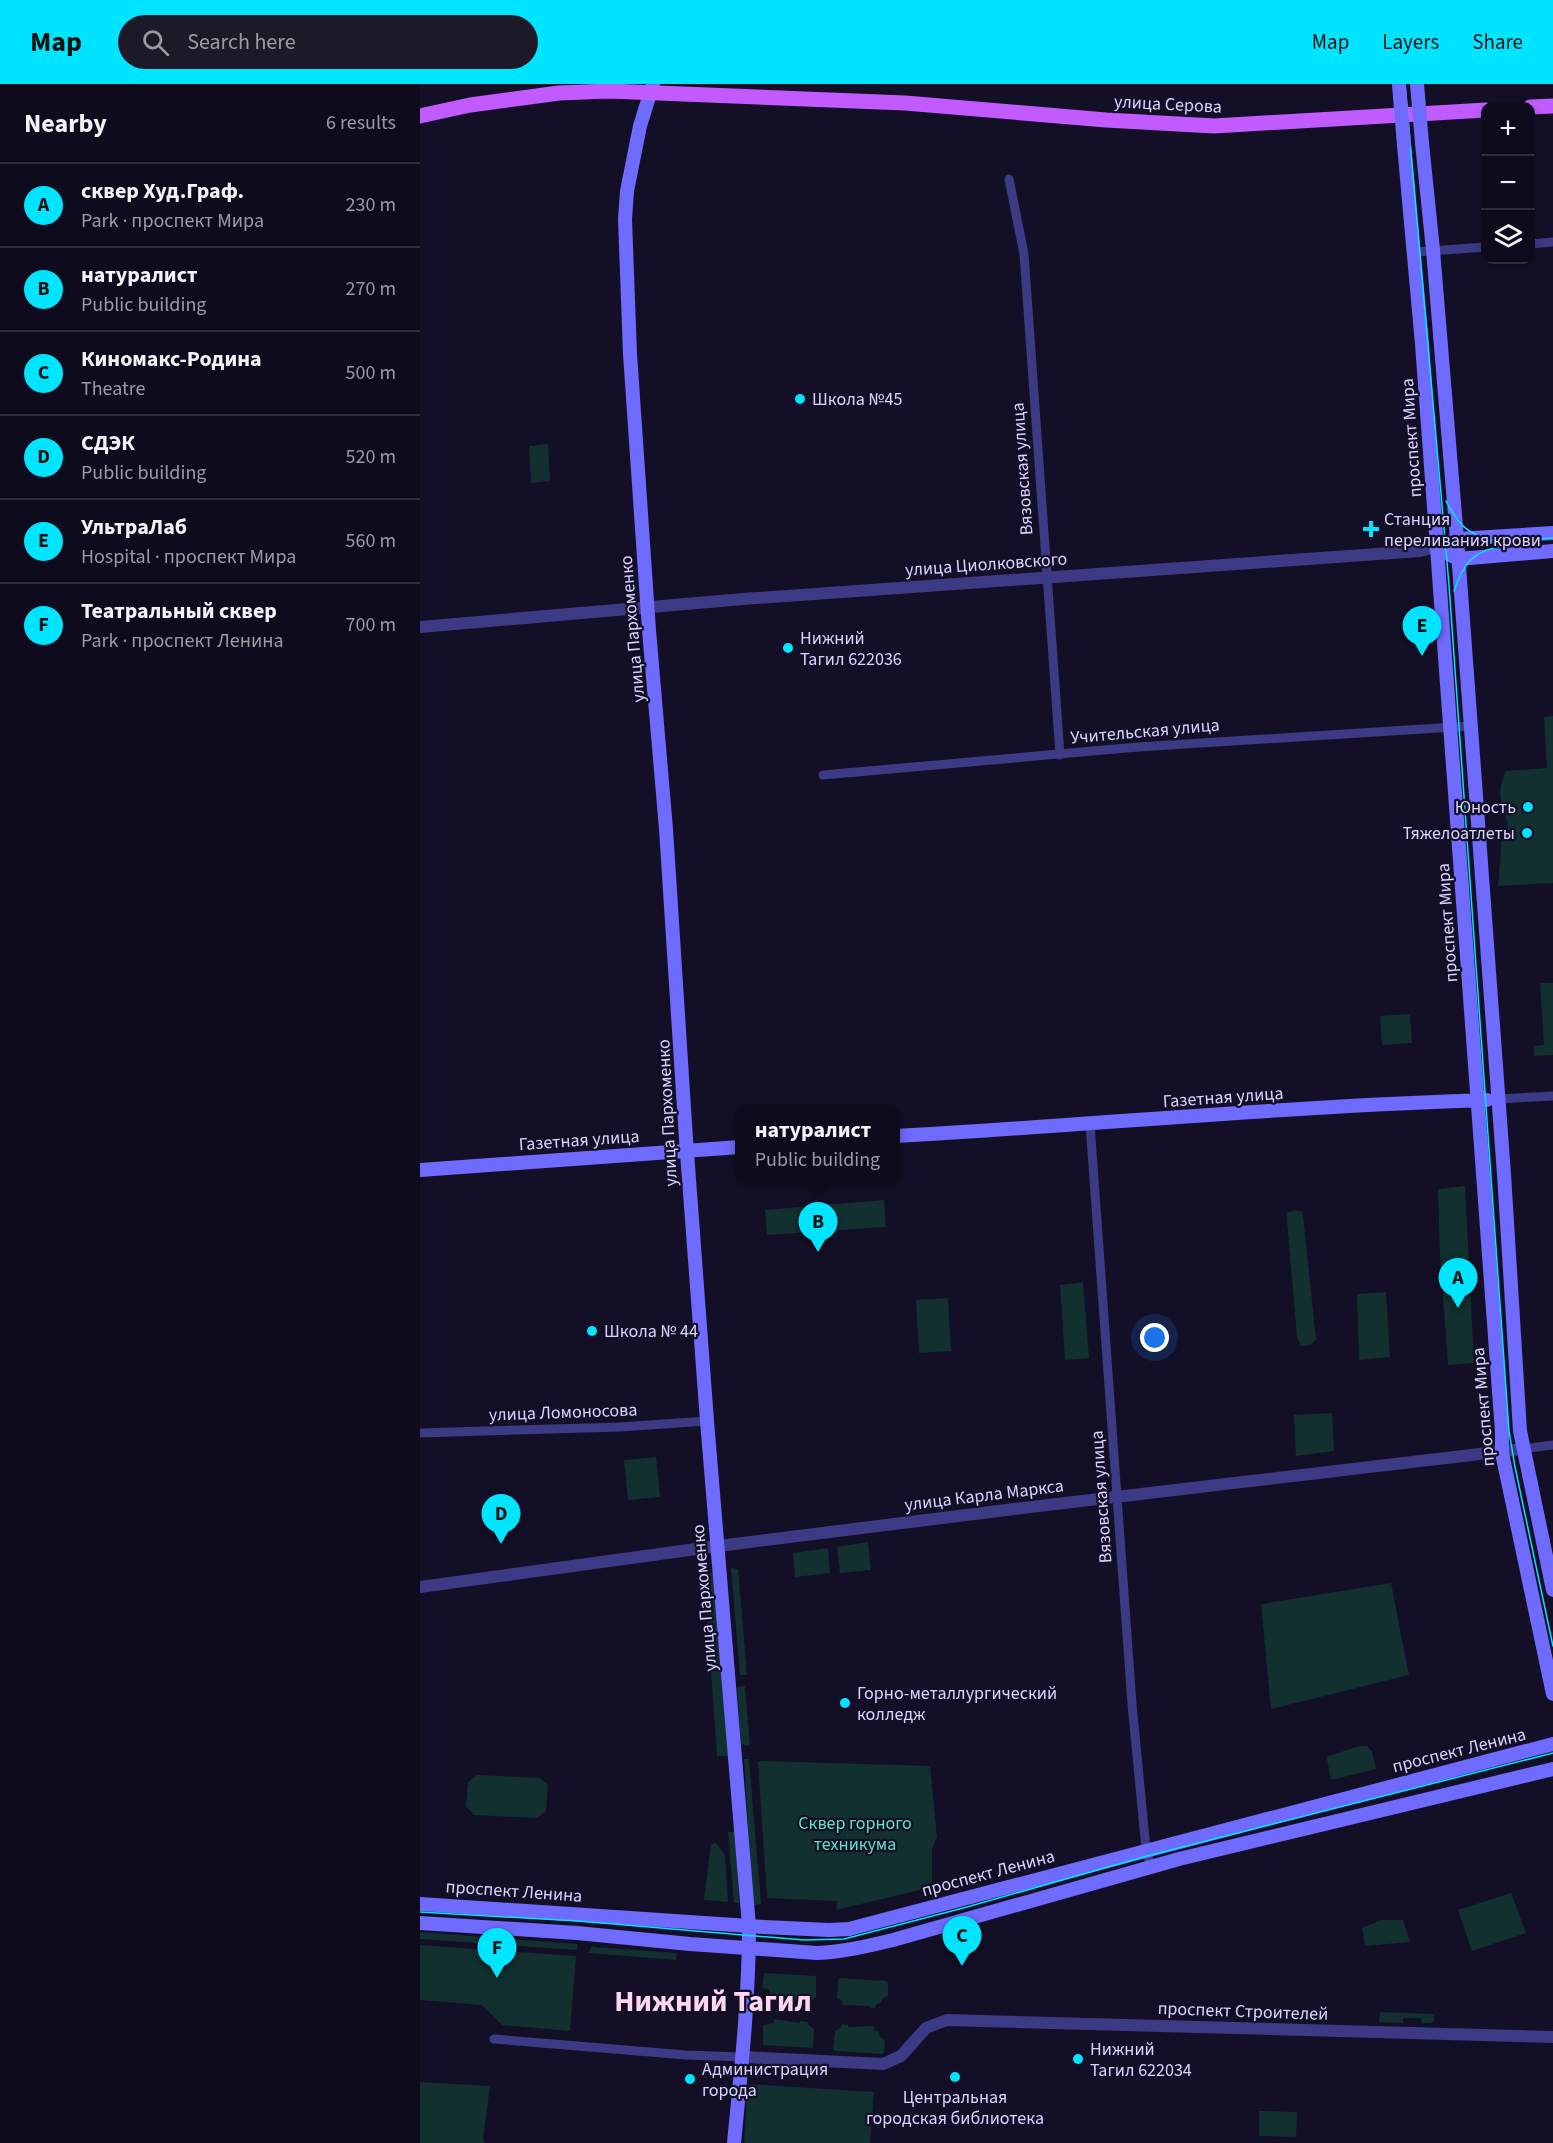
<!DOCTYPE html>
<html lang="en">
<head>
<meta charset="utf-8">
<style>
  body { margin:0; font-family:"Source Sans 3",sans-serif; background:#1c1929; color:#f1f3f6 }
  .controls { position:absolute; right:18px; top:18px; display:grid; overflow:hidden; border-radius:12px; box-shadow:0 3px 9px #0003 }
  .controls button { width:54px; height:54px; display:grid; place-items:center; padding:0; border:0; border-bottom:2px solid #2e2b3b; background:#0e0b1c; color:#f1f3f6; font:30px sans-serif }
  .you { position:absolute; left:735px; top:1254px; width:21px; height:21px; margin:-15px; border:4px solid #fff; border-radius:50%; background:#1a73e8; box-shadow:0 0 0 9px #1a73e833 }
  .badge { display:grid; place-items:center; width:39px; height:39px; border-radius:50%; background:#00e5ff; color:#111; font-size:20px; font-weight:700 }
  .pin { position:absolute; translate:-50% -50px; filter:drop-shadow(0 2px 3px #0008) }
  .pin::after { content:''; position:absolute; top:32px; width:21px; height:18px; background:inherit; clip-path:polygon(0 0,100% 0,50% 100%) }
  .popup { position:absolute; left:315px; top:1021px; width:165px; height:78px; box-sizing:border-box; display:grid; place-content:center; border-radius:12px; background:#0e0b1c; filter:drop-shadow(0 2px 4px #0005); font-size:20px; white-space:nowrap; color:#9b9ba3 }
  .popup b { font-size:22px; color:#f1f3f6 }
  .popup::after { content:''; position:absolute; left:50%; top:100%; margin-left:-12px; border:12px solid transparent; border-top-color:#0e0b1c }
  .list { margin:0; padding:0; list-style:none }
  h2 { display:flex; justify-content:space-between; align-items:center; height:78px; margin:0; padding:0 24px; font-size:26px }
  h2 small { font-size:20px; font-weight:400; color:#9b9ba3 }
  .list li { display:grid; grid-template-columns:39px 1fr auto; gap:18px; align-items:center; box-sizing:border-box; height:84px; padding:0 24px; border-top:2px solid #2e2b3b }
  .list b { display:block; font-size:22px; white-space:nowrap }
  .list p { margin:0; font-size:20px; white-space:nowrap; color:#9b9ba3 }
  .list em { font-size:20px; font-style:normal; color:#9b9ba3 }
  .icon { flex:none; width:33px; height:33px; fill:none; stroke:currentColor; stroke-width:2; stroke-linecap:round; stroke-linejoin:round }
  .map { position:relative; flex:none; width:1133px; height:2059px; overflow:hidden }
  header { display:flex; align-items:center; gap:36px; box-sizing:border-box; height:84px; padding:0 30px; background:#00e5ff; color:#111 }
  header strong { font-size:28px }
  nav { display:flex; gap:33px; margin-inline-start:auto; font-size:21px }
  .search { width:420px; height:54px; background:#1c1929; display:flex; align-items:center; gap:15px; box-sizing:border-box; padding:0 21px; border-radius:33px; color:#9b9ba3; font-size:22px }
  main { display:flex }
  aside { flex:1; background:#0e0b1c }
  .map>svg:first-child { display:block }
  .green { fill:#12302f }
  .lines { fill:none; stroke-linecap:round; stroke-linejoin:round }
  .minor { stroke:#3d3a85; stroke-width:9 }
  .tertiary { stroke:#3d3a85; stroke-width:12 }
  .secondary { stroke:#6f6bff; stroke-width:14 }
  .primary { stroke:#c25bff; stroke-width:15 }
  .tram { stroke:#00e5ff; stroke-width:1.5 }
  .secondary-bridge { stroke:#6f6bff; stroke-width:14 }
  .poi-dot { fill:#00e5ff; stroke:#130f26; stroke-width:2 }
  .labels { text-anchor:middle; stroke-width:4.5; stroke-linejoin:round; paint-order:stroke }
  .street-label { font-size:18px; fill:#d9d4ff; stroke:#130f26 }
  .poi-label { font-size:18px; fill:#d9d4ff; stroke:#130f26; text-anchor:start }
  .park-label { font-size:18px; fill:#5fe0c0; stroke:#130f26 }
  .town-label { font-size:30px; font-weight:bold; fill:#ffd6f0; stroke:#130f26 }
</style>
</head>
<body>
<header>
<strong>Map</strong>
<div class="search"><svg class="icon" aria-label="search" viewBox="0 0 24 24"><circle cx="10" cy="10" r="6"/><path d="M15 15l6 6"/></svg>Search here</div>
<nav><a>Map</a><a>Layers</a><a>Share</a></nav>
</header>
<main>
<aside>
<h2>Nearby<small>6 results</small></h2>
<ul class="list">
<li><span class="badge">A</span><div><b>сквер Худ.Граф.</b><p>Park · проспект Мира</p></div><em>230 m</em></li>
<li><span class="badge">B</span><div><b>натуралист</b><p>Public building</p></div><em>270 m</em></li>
<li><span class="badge">C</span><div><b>Киномакс-Родина</b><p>Theatre</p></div><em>500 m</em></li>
<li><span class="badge">D</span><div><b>СДЭК</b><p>Public building</p></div><em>520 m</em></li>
<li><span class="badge">E</span><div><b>УльтраЛаб</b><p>Hospital · проспект Мира</p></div><em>560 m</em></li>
<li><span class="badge">F</span><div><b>Театральный сквер</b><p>Park · проспект Ленина</p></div><em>700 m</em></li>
</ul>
</aside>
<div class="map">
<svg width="1133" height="2059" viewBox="0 0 1133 2059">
  <rect width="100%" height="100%" fill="#130f26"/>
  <!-- green -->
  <path class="green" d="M128,360L130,397L111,399L109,362Z
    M1133,632V799L1078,802L1082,753L1089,750C1086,721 1073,715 1086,687L1127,684L1124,633Z
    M1120,899H1133V971L1114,972V962L1124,961Z
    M990,930L992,959L962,961L960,932Z
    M1045,1102L1054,1279L1028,1281L1020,1172L1018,1105Z
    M464,1116L466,1143L347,1151L345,1126Z
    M875,1126L881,1127L883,1131L896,1255L891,1261L881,1262L877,1253L867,1137V1129Z
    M663,1198L669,1274L645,1276L640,1201Z
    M966,1208L970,1273L939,1276L937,1210Z
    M528,1214L531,1267L499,1269L496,1216Z
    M912,1329L914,1367L876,1372L874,1331Z
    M236,1373L240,1413L208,1416L204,1376Z
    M448,1458L451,1486L420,1489L417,1463Z
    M408,1464L410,1489L375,1493L373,1469Z
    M311,1484L318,1485L327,1591H320Z
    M284,1489H297L308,1672H297Z
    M971,1499L989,1591L851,1625L841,1520Z
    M325,1602L330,1662L321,1660L317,1603Z
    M940,1662H947L952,1667L956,1685L911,1696L907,1675L908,1672Z
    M324,1675H329L341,1820L333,1821Z
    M338,1677L510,1682L517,1753L512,1765V1803L416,1826L417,1817L347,1814Z
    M57,1691L120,1694L128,1701L126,1727L117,1734L54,1731L46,1722L48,1698Z
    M308,1748H316L319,1819H314Z
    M296,1759L305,1771L308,1818L284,1816L291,1760Z
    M1091,1809L1106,1849L1052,1867L1038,1826Z
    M961,1836H983L990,1858L945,1862L942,1844Z
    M0,1848L157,1860V1866L0,1855Z
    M0,1861L156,1872L150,1947L82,1941L62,1921L0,1916Z
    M172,1862L175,1863L257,1869L256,1876L168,1869Z
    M344,1889L396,1892V1913L389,1919L361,1916L360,1918L355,1917V1913L351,1912L349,1905L342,1904Z
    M420,1894L466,1897L468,1899V1912L463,1914L460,1919L456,1920L455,1924H450V1922L423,1921L422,1917L417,1914L418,1896Z
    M960,1928L1014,1930V1937L1011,1939H1002L1001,1934H983V1939L959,1938Z
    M354,1935L380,1939V1937L388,1938L389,1941L394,1945L393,1964L343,1961V1941L354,1939Z
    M422,1940L428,1941V1943L454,1942V1946L459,1948L460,1953L465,1956L464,1969L462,1970L415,1967L413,1965L415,1947L420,1944Z
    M0,1998L70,2002L63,2055L65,2059H0Z
    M328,2000L454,2008L450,2059H324Z
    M839,2027L877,2028L876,2053L839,2052Z"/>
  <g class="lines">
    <!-- minor -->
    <path class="minor" d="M589,95L604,170L640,671
      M1110,160L1133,158
      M995,168L1066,163
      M403,691L718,663L1050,642
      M1078,1015L1133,1012
      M670,1040L712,1620L726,1765L731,1783
      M0,1349L200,1343L287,1337
      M1102,1365L1133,1361
      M74,1955L266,1971L322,1973"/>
    <!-- tertiary -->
    <path class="tertiary" d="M0,543L323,515L1000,467L1016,463
      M0,1503L298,1462L594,1425L1102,1365
      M322,1973L463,1980L481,1972L506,1944L527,1936L1133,1953"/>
    <!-- secondary -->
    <path class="secondary" d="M233,0L220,42L207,107L205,135L210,270L229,546L246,745L266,1055L287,1337L329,1842C329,1915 321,1987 314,2059
      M1002,59L1013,166L1037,455L1084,1090L1100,1347L1133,1506
      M984,61L1002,260L1082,1348V1369L1133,1610
      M1029,458L1037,455L1133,449
      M1016,463L1038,475L1133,467
      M476,1052C673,1041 870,1022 1067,1016
      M0,1086L320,1063
      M0,1820L344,1843L409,1846L429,1845L1133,1660
      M0,1839L157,1849L270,1860L397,1869C423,1868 448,1862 473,1856L759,1775L1133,1685"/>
    <!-- primary -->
    <path class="primary" d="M1110,23L1133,22
      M0,32L50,21L139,9L189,7L485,19L686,36L794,42L1066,26"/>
    <!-- tram -->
    <path class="tram" d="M985,0L1029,501L1089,1347L1095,1383L1133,1562
      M1026,417C1038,440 1046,449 1072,457L1133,454
      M1034,507C1043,481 1053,465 1083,463
      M0,1828L158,1837L384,1856L424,1855L547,1823L727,1772L1133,1669"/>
    <!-- secondary-bridge -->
    <path class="secondary-bridge" d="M997,0L1002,59
      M979,1L984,61"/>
  </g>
  <!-- markers -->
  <g class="poi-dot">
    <circle cx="380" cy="315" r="6"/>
    <path d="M948 436h6v6h6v6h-6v6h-6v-6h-6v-6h6z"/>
    <circle cx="368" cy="564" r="6"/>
    <circle cx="1108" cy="723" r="6"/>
    <circle cx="1107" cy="749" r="6"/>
    <circle cx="172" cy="1247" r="6"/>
    <circle cx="425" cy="1619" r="6"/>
    <circle cx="658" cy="1975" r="6"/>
    <circle cx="535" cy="1993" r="6"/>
    <circle cx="270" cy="1995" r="6"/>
  </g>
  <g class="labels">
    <!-- street labels -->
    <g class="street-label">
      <text transform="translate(748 20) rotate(3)" y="6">улица Серова</text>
      <text transform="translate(991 354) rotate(-94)" y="6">проспект Мира</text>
      <text transform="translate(602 385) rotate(-94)" y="6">Вязовская улица</text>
      <text transform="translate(566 480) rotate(-4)" y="6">улица Циолковского</text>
      <text transform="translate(212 545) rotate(-95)" y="6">улица Пархоменко</text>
      <text transform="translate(725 647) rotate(-5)" y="6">Учительская улица</text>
      <text transform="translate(1027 839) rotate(-94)" y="6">проспект Мира</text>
      <text transform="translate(803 1013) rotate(-4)" y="6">Газетная улица</text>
      <text transform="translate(247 1029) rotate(-93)" y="6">улица Пархоменко</text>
      <text transform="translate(159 1056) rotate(-4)" y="6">Газетная улица</text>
      <text transform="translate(1063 1323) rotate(-95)" y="6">проспект Мира</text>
      <text transform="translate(143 1328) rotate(-2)" y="6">улица Ломоносова</text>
      <text transform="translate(564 1411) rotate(-7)" y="6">улица Карла Маркса</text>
      <text transform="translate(681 1413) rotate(-94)" y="6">Вязовская улица</text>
      <text transform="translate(284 1514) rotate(-95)" y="6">улица Пархоменко</text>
      <text transform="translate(1039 1666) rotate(-14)" y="6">проспект Ленина</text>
      <text transform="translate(568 1789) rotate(-15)" y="6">проспект Ленина</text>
      <text transform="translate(94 1807) rotate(4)" y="6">проспект Ленина</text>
      <text transform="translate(823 1927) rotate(2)" y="6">проспект Строителей</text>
    </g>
    <!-- poi labels -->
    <g class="poi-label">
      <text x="392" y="321">Школа №45</text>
      <text x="964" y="441">Станция<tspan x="964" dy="21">переливания крови</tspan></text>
      <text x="380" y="560">Нижний<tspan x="380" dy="21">Тагил 622036</tspan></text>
      <text x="1096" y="729" text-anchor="end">Юность</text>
      <text x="1095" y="755" text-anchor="end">Тяжелоатлеты</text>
      <text x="184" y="1253">Школа № 44</text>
      <text x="437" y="1615">Горно-металлургический<tspan x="437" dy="21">колледж</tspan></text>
      <text x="670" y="1971">Нижний<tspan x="670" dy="21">Тагил 622034</tspan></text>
      <text x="282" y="1991">Администрация<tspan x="282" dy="21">города</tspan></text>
      <text x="535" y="2019" text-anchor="middle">Центральная<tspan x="535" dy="21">городская библиотека</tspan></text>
    </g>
    <!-- park labels -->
    <g class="park-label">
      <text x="435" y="1745">Сквер горного<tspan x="435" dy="21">техникума</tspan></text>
    </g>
    <!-- town labels -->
    <g class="town-label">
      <text x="293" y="1927">Нижний Тагил</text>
    </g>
  </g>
</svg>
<div class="controls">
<button>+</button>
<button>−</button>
<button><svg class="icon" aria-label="layers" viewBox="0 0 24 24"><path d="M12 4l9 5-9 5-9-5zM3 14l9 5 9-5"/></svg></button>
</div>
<div class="you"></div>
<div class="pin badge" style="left:1038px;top:1224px">A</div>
<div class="pin badge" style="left:398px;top:1168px">B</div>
<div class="popup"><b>натуралист</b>Public building</div>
<div class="pin badge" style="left:542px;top:1882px">C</div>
<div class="pin badge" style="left:81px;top:1460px">D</div>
<div class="pin badge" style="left:1002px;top:572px">E</div>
<div class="pin badge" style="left:77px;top:1894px">F</div>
</div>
</main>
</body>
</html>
